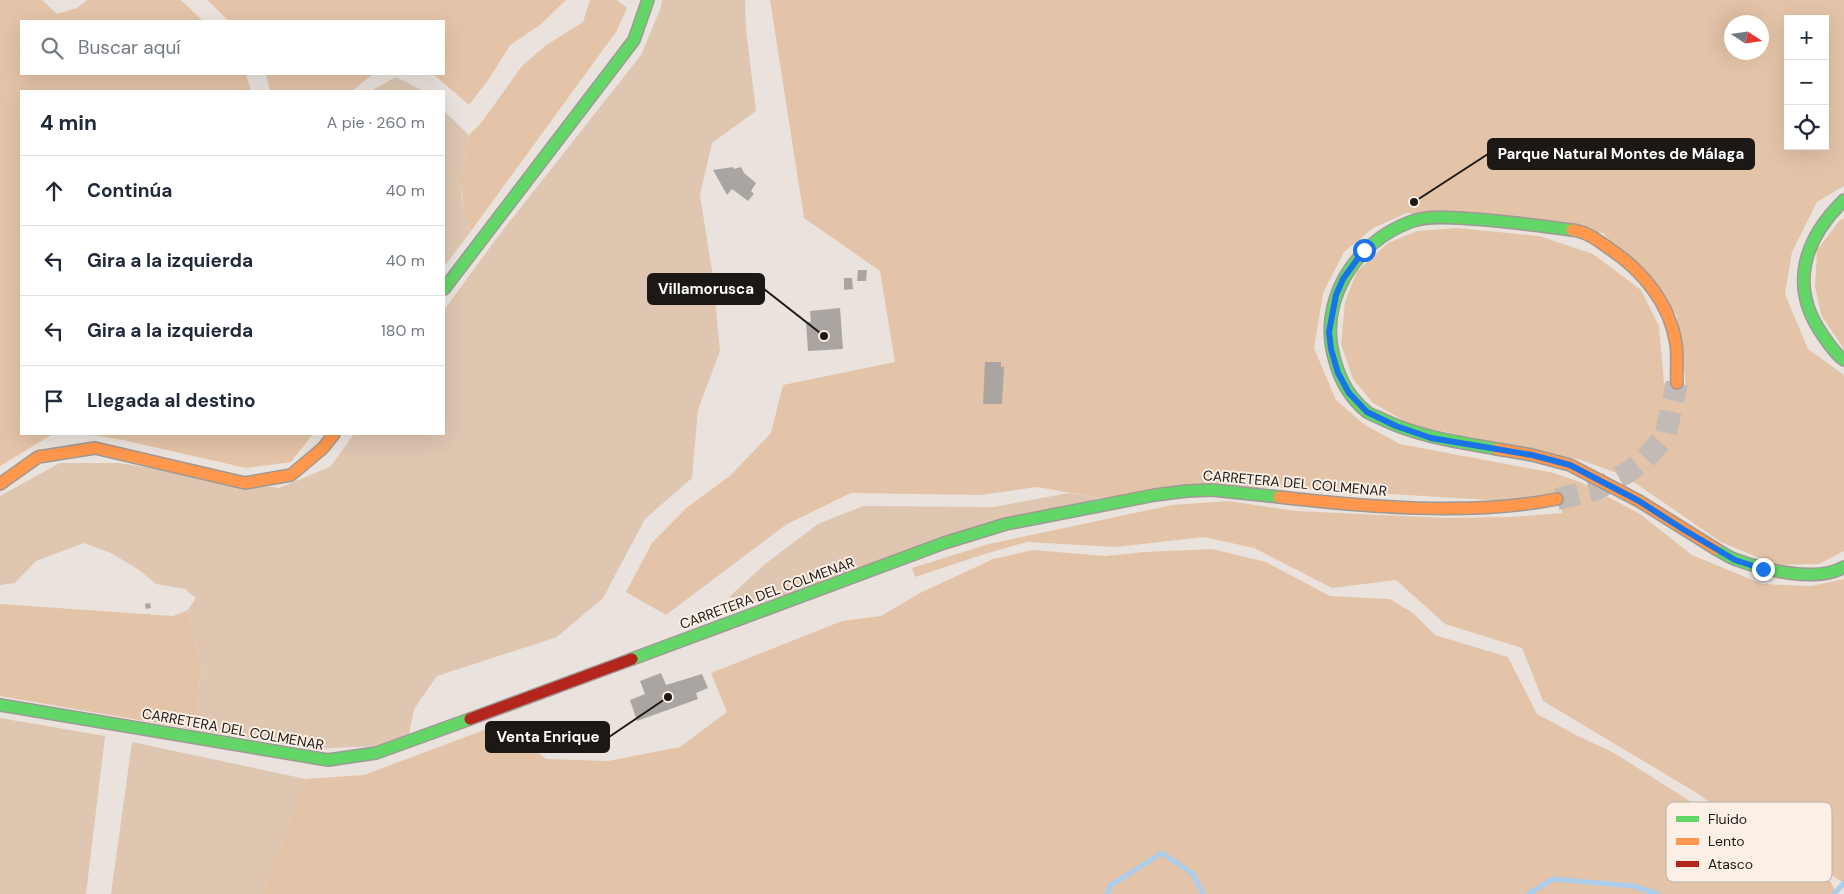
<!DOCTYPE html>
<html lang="es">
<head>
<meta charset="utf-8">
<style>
  body { margin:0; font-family:"DM Sans",sans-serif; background:#f2f2f3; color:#1f2937 }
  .controls { position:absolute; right:15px; top:15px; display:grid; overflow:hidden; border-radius:0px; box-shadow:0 5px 20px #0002 }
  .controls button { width:45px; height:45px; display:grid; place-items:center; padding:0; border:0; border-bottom:1px solid #e0e1e3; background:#fff; color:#1f2937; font:25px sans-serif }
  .compass { position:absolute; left:1724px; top:15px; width:45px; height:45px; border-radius:50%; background:#fff; box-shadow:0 5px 20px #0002; rotate:102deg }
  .stop { position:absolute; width:15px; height:15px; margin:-11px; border:4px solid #1a73e8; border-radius:50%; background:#fff }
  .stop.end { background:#1a73e8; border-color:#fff; box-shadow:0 1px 5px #0008 }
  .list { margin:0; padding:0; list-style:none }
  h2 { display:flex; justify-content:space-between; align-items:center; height:65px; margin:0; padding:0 20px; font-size:21px }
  h2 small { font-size:16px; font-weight:400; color:#747a83 }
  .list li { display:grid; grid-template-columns:32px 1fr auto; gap:15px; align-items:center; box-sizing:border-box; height:70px; padding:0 20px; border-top:1px solid #e0e1e3 }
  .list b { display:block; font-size:19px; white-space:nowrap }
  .list em { font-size:16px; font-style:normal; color:#747a83 }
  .icon { flex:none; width:28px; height:28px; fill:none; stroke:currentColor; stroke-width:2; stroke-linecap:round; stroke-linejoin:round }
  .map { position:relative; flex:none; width:1844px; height:894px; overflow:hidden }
  .search { position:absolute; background:#fff; box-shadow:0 5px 20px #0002; left:20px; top:20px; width:425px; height:55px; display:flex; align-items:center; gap:12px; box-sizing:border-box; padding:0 18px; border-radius:0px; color:#747a83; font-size:19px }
  .panel { position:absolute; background:#fff; box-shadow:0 5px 20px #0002; left:20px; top:90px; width:425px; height:345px; border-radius:0px }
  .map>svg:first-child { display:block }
  .green { fill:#dec6b1 }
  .forest { fill:#e4c4a8; fill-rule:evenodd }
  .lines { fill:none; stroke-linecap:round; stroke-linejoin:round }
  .stream { stroke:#aacdec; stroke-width:5 }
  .building { fill:#aaa5a0 }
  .secondary-tunnel { stroke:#c1bab5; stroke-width:22; stroke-dasharray:22 11; stroke-linecap:butt }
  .fast-casing { stroke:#9f9995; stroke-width:14 }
  .slow-casing { stroke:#9f9995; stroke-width:14 }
  .jam-casing { stroke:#9f9995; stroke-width:14 }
  .fast { stroke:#63d668; stroke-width:11 }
  .slow { stroke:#ff974d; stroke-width:11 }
  .jam { stroke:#b3261e; stroke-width:11 }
  .route { stroke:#1a73e8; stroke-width:6 }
  .labels { text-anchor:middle; stroke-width:4; stroke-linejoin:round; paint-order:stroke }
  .street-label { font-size:14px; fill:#1c1815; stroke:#fcf0e6 }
  .key { fill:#fcf0e6; stroke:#b9afa7; stroke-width:1 }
  .key-label { font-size:14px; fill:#1c1815 }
  .leader { fill:none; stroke:#1c1815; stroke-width:2 }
  .callout-dot { fill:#1c1815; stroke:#fcf0e6; stroke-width:2 }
  .callout { fill:#1c1815; stroke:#1c1815; stroke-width:2 }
  .callout-label { font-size:15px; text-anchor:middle; font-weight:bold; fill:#fff }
</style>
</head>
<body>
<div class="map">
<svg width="1844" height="894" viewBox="0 0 1844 894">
  <rect width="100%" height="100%" fill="#eae3dd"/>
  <!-- green -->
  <path class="green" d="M662,0H745L746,29L756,111L712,143L700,195L713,277L720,351L698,410L692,478L645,519L603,598L557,637L437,676L414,709L409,734L374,746L316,749L196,730L201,667L188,610L196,598L185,589L156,584L139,570L111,553L84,543L36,561L15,583L0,585V496L60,463H119L279,488L330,467L354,434H444V310L496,239L641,55L661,7Z
    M396,77L424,91H371Z
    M444,111L469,135C463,170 455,198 471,231L444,267Z
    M1069,493L1100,498L762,602L729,597L765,564L818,524L863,506L993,507Z
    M0,718L105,736L86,894H0Z
    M132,742L306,779L262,894H111Z"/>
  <!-- forest -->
  <path class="forest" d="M0,0H42L57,14L77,8L87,0H181L203,21H21V74H246L251,91H21V434H53L0,466Z
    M207,0H566L540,25L510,45L489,79L469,105L433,74H444V21H229Z
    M590,0H617L627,8L616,32L471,231L464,217L461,180L469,135L481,123L522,66L545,46L583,22Z
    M770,0H1844V186L1817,202L1792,252L1785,294L1808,349L1844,375V551L1819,564L1776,565L1721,542L1625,476L1581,460L1411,425L1373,403L1353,379L1341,344L1345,302L1357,271L1388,243L1417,231L1457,228L1539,236L1593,254L1641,290L1659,326L1664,383L1686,387L1677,315L1603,233L1407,213L1373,228L1344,252L1323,293L1314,348L1336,400L1365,425L1400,444L1554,473L1580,482L1640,514L1692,555L1762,584L1811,586L1844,579V883L1828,873L1787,858L1697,793L1543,701L1522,648L1445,624L1396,580L1332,588L1254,548L1204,537L1116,547L1027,542L988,553L915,577L912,568L989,544L1172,505L1228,501L1296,511L1446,518L1510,517L1562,513L1560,495L1537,503L1275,487L1100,498L1037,487L980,495L851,493L787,524L666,615L626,592L652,543L686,508L730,476L771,433L783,385L895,362L880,271L804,218ZM1788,19H1825V146H1788ZM1732,22H1762V52H1732Z
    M266,74H373L352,91H270Z
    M1844,218V349L1821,315L1815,286L1817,250L1840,220Z
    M85,434H313L291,462L246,468L123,440Z
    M1212,549L1266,562L1330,596L1390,599L1413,613L1435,635L1508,657L1537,714L1574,734L1616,754L1713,816L1757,849L1792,870L1830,881L1837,894H262L306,779L364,775L503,723L546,759L608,761L680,747L727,712L711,673L842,621L881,616L920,593L993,559L1033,550L1105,556L1144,552Z
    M0,604L173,616L188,610L201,667L196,730L0,696Z"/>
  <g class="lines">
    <!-- stream -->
    <path class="stream" d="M1107,894L1111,885L1162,853L1193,874L1203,894
      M1528,894L1553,879L1633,886L1658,894
      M1834,894L1844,883"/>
  </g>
  <!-- building -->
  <path class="building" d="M733,167L734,169L741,167L744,173L756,183L751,191L754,194L748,201L732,189L727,195L713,170Z
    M858,270H867L866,281H857Z
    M844,278H852L853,289L844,290Z
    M840,308L843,349L808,351L806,322H811L810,311Z
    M985,362H1001V367H1004L1002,404H983Z
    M150,603L151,608L146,609L145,604Z
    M661,673L666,685L702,674L708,688L696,693L698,699L637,721L630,700L645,694L640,681Z"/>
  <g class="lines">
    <!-- secondary-tunnel -->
    <path class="secondary-tunnel" d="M1557,499L1595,490L1630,471L1645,459L1665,437L1677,383"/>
    <defs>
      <path id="fast" d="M1844,200C1805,238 1788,285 1822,334C1828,343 1835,354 1844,360
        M444,289L634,40L648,0
        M1497,449C1459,442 1419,437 1384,420C1378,417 1371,415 1367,412C1351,399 1340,380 1335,361C1317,302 1354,243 1410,222C1425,216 1444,217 1459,218C1497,220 1535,225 1572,230
        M1716,549C1723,553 1730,558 1737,560C1765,570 1817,583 1844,567
        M632,659L944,543L1006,524L1155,495L1187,491L1212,490L1279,497
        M0,705L328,760L376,753L470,719"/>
      <path id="slow" d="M1572,230C1586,231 1599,241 1610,249C1643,271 1670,304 1676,344C1678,357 1676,370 1677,383
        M1497,449L1532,455L1570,465L1639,501L1716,549
        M0,484L38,457L95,448L245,483L291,475L323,448L334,434
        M1279,497C1366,507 1471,516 1557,499"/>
      <path id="jam" d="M470,719L632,659"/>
    </defs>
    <!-- fast casing -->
    <use href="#fast" class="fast-casing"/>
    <!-- slow casing -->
    <use href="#slow" class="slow-casing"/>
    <!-- jam casing -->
    <use href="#jam" class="jam-casing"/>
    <!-- fast -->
    <use href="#fast" class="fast"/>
    <!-- slow -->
    <use href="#slow" class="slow"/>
    <!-- jam -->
    <use href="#jam" class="jam"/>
  </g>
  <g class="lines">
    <!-- route -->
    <path class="route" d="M1364,250L1343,279L1336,295L1329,332L1331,349L1338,373L1349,393L1367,412L1396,426L1431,438L1532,455L1570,465L1639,501L1681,528L1735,560L1763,569"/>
  </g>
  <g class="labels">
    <!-- street labels -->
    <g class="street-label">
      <text transform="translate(1295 483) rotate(5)" y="5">CARRETERA DEL COLMENAR</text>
      <text transform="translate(767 593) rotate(-20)" y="5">CARRETERA DEL COLMENAR</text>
      <text transform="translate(233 729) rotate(10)" y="5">CARRETERA DEL COLMENAR</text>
    </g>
  </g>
  <!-- legend -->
  <rect x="1666" y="802" width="166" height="80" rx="8" class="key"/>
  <rect x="1676" y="816" width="23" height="6" fill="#63d668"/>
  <rect x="1676" y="838" width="23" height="7" fill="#ff974d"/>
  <rect x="1676" y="861" width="23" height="6" fill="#b3261e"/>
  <g class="key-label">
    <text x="1708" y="824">Fluido</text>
    <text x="1708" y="846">Lento</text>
    <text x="1708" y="869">Atasco</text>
  </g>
  <!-- callouts -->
  <path class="leader" d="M1414 202L1488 154M824 336L764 289M668 697L609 737"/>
  <g class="callout-dot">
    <circle cx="1414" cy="202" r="5"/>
    <circle cx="824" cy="336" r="5"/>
    <circle cx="668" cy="697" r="5"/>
  </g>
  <g class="callout">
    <rect x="1488" y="139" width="266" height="30" rx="5"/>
    <rect x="648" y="274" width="116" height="30" rx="5"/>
    <rect x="486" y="722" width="123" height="30" rx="5"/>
  </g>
  <g class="callout-label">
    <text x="1621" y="159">Parque Natural Montes de Málaga</text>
    <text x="706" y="294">Villamorusca</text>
    <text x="548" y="742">Venta Enrique</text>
  </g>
</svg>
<div class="controls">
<button>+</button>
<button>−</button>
<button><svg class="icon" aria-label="locate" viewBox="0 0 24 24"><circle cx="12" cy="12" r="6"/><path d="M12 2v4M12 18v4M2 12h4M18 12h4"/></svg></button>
</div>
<svg class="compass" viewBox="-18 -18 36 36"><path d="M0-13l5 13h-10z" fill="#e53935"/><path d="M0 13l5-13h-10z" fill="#747a83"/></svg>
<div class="stop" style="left:1364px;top:250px"></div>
<div class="stop end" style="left:1763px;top:569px"></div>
<div class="search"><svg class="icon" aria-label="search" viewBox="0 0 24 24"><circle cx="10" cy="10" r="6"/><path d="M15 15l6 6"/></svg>Buscar aquí</div>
<section class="panel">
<h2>4 min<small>A pie · 260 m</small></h2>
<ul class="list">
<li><svg class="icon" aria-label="ahead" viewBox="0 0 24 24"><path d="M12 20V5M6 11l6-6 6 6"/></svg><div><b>Continúa</b></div><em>40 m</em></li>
<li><svg class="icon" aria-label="left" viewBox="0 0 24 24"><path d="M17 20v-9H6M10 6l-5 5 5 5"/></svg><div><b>Gira a la izquierda</b></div><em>40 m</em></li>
<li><svg class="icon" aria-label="left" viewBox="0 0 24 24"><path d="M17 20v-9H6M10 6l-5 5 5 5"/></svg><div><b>Gira a la izquierda</b></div><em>180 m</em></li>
<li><svg class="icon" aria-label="arrive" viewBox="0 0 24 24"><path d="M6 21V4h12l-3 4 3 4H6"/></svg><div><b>Llegada al destino</b></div></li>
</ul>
</section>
</div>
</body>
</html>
